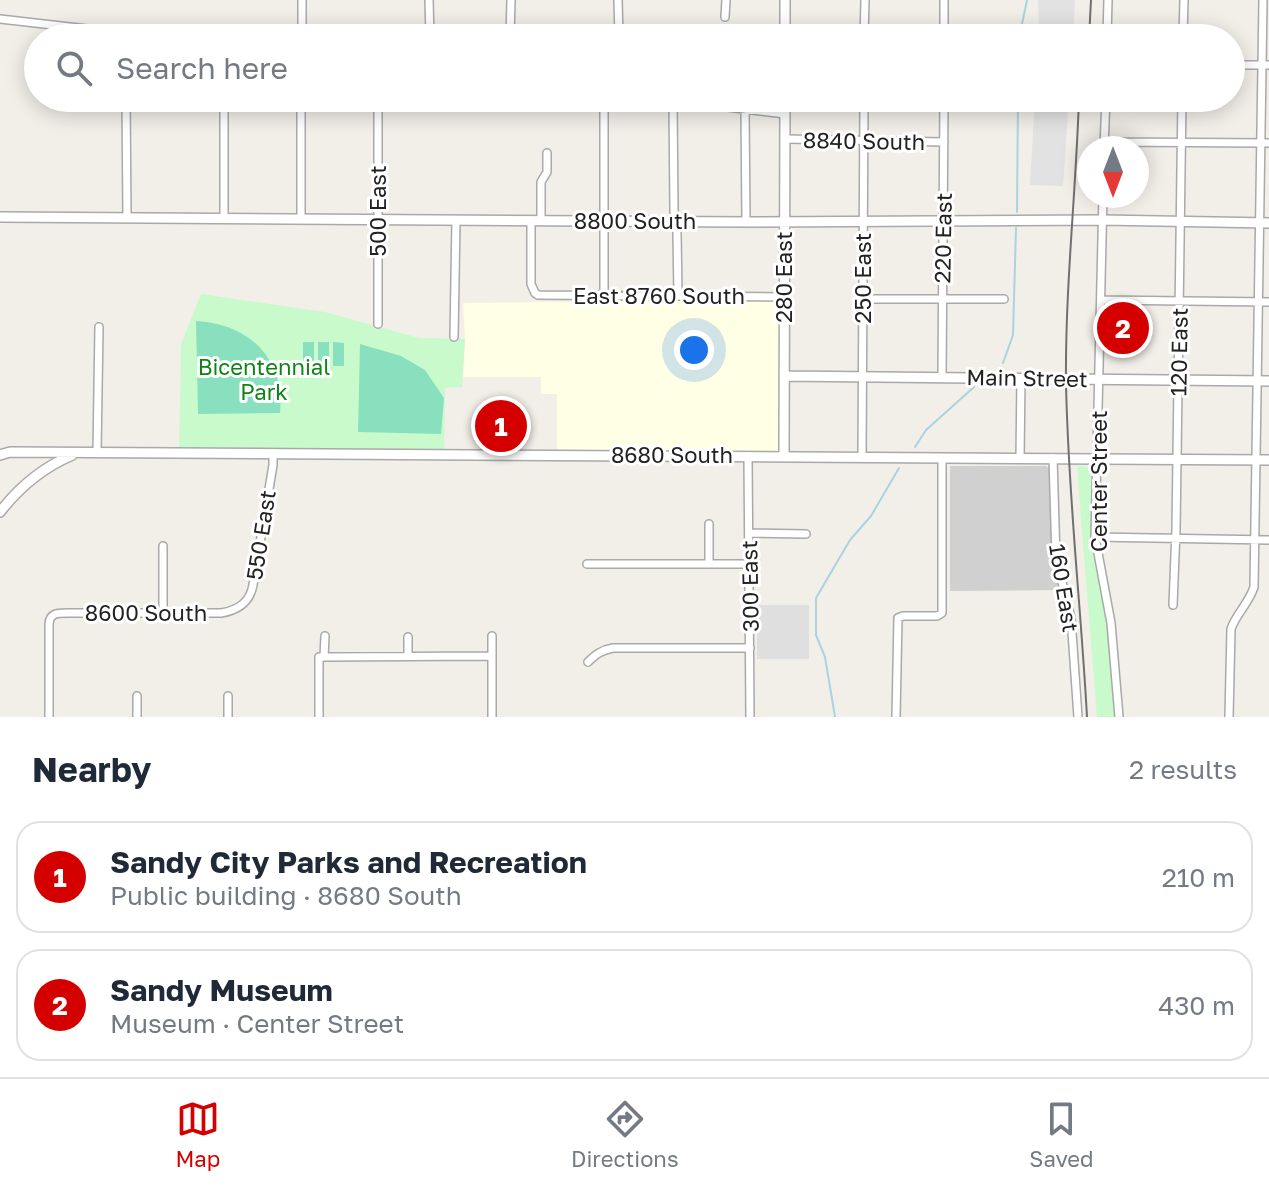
<!DOCTYPE html>
<html lang="en">
<head>
<meta charset="utf-8">
<style>
  body { margin:0; font-family:"Golos Text",sans-serif; background:#f2f2f3; color:#1f2937 }
  .compass { position:absolute; left:1077px; top:136px; width:72px; height:72px; border-radius:50%; background:#fff; box-shadow:0 4px 20px #0003; rotate:180deg }
  .you { position:absolute; left:694px; top:350px; width:28px; height:28px; margin:-20px; border:6px solid #fff; border-radius:50%; background:#1a73e8; box-shadow:0 0 0 12px #1a73e833 }
  .badge { display:grid; place-items:center; width:52px; height:52px; border-radius:50%; background:#d40000; color:#fff; font-size:26px; font-weight:700 }
  .pin { position:absolute; translate:-50% -50%; border:4px solid #fff; box-shadow:0 2px 8px #0006 }
  .list { margin:0; padding:0; list-style:none }
  h2 { display:flex; justify-content:space-between; align-items:center; height:104px; margin:0; padding:0 32px; font-size:34px }
  h2 small { font-size:26px; font-weight:400; color:#747a83 }
  .list li { display:grid; grid-template-columns:52px 1fr auto; gap:24px; align-items:center; box-sizing:border-box; height:112px; margin:0 16px 16px; padding:0 16px; border:2px solid #e0e1e3; border-radius:24px }
  .list b { display:block; font-size:30px; white-space:nowrap }
  .list p { margin:0; font-size:26px; white-space:nowrap; color:#747a83 }
  .list em { font-size:26px; font-style:normal; color:#747a83 }
  .icon { flex:none; width:44px; height:44px; fill:none; stroke:currentColor; stroke-width:2; stroke-linecap:round; stroke-linejoin:round }
  .map { position:relative; flex:none; width:1269px; height:717px; overflow:hidden }
  .search { position:absolute; background:#fff; box-shadow:0 4px 20px #0003; left:24px; right:24px; top:24px; height:88px; display:flex; align-items:center; gap:20px; box-sizing:border-box; padding:0 28px; border-radius:44px; color:#747a83; font-size:30px }
  .sheet { height:360px; background:#fff }
  nav { display:flex; justify-content:space-around; align-items:center; box-sizing:border-box; height:112px; border-top:2px solid #e0e1e3; background:#fff; font-size:22px; color:#747a83 }
  nav a { display:grid; justify-items:center; gap:4px }
  nav .on { color:#d40000 }
  .map>svg:first-child { display:block }
  .residential { fill:#e0dfdf }
  .education { fill:#ffffe5 }
  .religious { fill:#d0d0d0 }
  .grass { fill:#cdebb0 }
  .park { fill:#c8facc }
  .pitch { fill:#88e0be }
  .parking { fill:#e2e2e2 }
  .lines { fill:none; stroke-linecap:round; stroke-linejoin:round }
  .stream { stroke:#aad3df; stroke-width:2 }
  .minor-casing { stroke:#a9a9a9; stroke-width:10 }
  .tertiary-casing { stroke:#a9a9a9; stroke-width:12 }
  .minor { stroke:#fff; stroke-width:7 }
  .tertiary { stroke:#fff; stroke-width:9 }
  .tram { stroke:#707070; stroke-width:2 }
  .labels { text-anchor:middle; stroke-width:6; stroke-linejoin:round; paint-order:stroke }
  .street-label { font-size:22px; fill:#222; stroke:#fff }
  .park-label { font-size:22px; fill:#0c8416; stroke:#fff }
</style>
</head>
<body>
<div class="map">
<svg width="1269" height="717" viewBox="0 0 1269 717">
  <rect width="100%" height="100%" fill="#f2efe9"/>
  <!-- residential -->
  <path class="residential" d="M757,605H809V659H757Z"/>
  <!-- education -->
  <path class="education" d="M784,299L779,459L557,458V394H541V377H463L465,339L463,303Z"/>
  <!-- religious -->
  <path class="religious" d="M950,466H1046L1050,469L1052,554L1059,590L950,591Z"/>
  <!-- grass -->
  <path class="grass" d="M384,98H423V105L384,104Z"/>
  <!-- park -->
  <path class="park" d="M201,294L325,312L419,338L465,339L462,387L445,388L444,458L179,456L181,344Z
    M1079,466L1088,467L1092,470L1091,545L1106,621L1115,717H1097L1077,468Z"/>
  <!-- pitch -->
  <path class="pitch" d="M196,321C249,324 285,358 280,413L198,414Z
    M303,342H314V366H303Z
    M318,342H329V366H318Z
    M333,342L344,343V366H333Z
    M360,344L401,356L425,370L444,398L441,434L358,432Z"/>
  <!-- parking -->
  <path class="parking" d="M1038,0H1075L1073,38H1030L1031,28L1039,27Z
    M1035,98H1069L1063,186L1030,185Z"/>
  <g class="lines">
    <!-- stream -->
    <path class="stream" d="M1019,38L1027,0
      M1017,212L1018,98
      M1003,363L1013,335L1016,228
      M915,447L926,430L974,387
      M835,717L825,657L816,635V598L850,540L871,516L899,468"/>
    <defs>
      <path id="minor" d="M302,0V38
        M429,0L430,38
        M618,0L619,38
        M944,0V38
        M725,17L726,0
        M0,19L166,38
        M510,38L511,0
        M864,38L865,0
        M1107,38L1108,0
        M1183,38L1184,0
        M1231,65H1269
        M126,98L127,218
        M378,98V324
        M604,98V296
        M653,98L785,114
        M673,100L674,211L677,233L678,296
        M745,109L746,222
        M785,139L944,142
        M1105,142L1269,143
        M1104,148L1106,98
        M1103,196L1095,537L1111,623L1119,717
        M224,218V98
        M301,219V98
        M531,220V284L535,293L538,295L784,297
        M541,220V182L547,172V153
        M863,299H1004
        M1101,300L1269,302
        M454,337L456,220
        M942,378L944,98
        M97,452L99,327
        M748,456L750,717
        M862,457L864,98
        M1020,458L1021,378
        M1053,458L1056,558L1071,618L1078,717
        M749,533L806,534
        M1095,537L1269,540
        M163,546V613
        M587,564H750
        M709,564V524
        M1173,605L1176,530L1182,98
        M492,636V717
        M408,637V656
        M324,657L491,656
        M588,662C596,654 602,650 613,648H750
        M137,696V717
        M49,717V624C50,613 57,613 67,613H221C239,610 250,602 253,585L273,465V453
        M228,717V696
        M319,717V657H324L325,636
        M896,717L898,618L903,616H937L942,613V458
        M1229,717L1231,629C1236,614 1249,603 1254,587L1263,0"/>
      <path id="tertiary" d="M785,38V0
        M0,217L746,222L1103,220L1269,223
        M784,376L1269,381
        M0,455L10,452L1269,460
        M784,456L785,98
        M0,512C20,486 42,468 72,455"/>
    </defs>
    <!-- minor casing -->
    <use href="#minor" class="minor-casing"/>
    <!-- tertiary casing -->
    <use href="#tertiary" class="tertiary-casing"/>
    <!-- minor -->
    <use href="#minor" class="minor"/>
    <!-- tertiary -->
    <use href="#tertiary" class="tertiary"/>
    <!-- tram -->
    <path class="tram" d="M1089,38L1091,0
      M1079,98C1076,193 1065,288 1066,383C1068,495 1081,606 1087,717"/>
  </g>
  <g class="labels">
    <!-- street labels -->
    <g class="street-label">
      <text transform="translate(864 141) rotate(1)" y="8">8840 South</text>
      <text transform="translate(378 211) rotate(-90)" y="8">500 East</text>
      <text x="635" y="229">8800 South</text>
      <text transform="translate(943 238) rotate(-89)" y="8">220 East</text>
      <text transform="translate(784 277) rotate(-90)" y="8">280 East</text>
      <text transform="translate(863 278) rotate(-90)" y="8">250 East</text>
      <text x="659" y="304">East 8760 South</text>
      <text transform="translate(1179 352) rotate(-89)" y="8">120 East</text>
      <text transform="translate(1027 378) rotate(1)" y="8">Main Street</text>
      <text x="672" y="463">8680 South</text>
      <text transform="translate(1099 481) rotate(-90)" y="8">Center Street</text>
      <text transform="translate(261 535) rotate(-81)" y="8">550 East</text>
      <text transform="translate(750 586) rotate(-91)" y="8">300 East</text>
      <text transform="translate(1064 588) rotate(81)" y="8">160 East</text>
      <text x="146" y="621">8600 South</text>
    </g>
    <!-- park labels -->
    <g class="park-label">
      <text x="264" y="375">Bicentennial<tspan x="264" dy="25">Park</tspan></text>
    </g>
  </g>
</svg>
<svg class="compass" viewBox="-18 -18 36 36"><path d="M0-13l5 13h-10z" fill="#e53935"/><path d="M0 13l5-13h-10z" fill="#747a83"/></svg>
<div class="you"></div>
<div class="pin badge" style="left:501px;top:426px">1</div>
<div class="pin badge" style="left:1123px;top:328px">2</div>
<div class="search"><svg class="icon" aria-label="search" viewBox="0 0 24 24"><circle cx="10" cy="10" r="6"/><path d="M15 15l6 6"/></svg>Search here</div>
</div>
<section class="sheet">
<h2>Nearby<small>2 results</small></h2>
<ul class="list">
<li><span class="badge">1</span><div><b>Sandy City Parks and Recreation</b><p>Public building · 8680 South</p></div><em>210 m</em></li>
<li><span class="badge">2</span><div><b>Sandy Museum</b><p>Museum · Center Street</p></div><em>430 m</em></li>
</ul>
</section>
<nav>
<a class="on"><svg class="icon" aria-label="map" viewBox="0 0 24 24"><path d="M3 6l6-2 6 2 6-2v14l-6 2-6-2-6 2zM9 4v14M15 6v14"/></svg>Map</a>
<a><svg class="icon" aria-label="directions" viewBox="0 0 24 24"><path d="M12 3l9 9-9 9-9-9zM9 14v-3h6M13 9l2 2-2 2"/></svg>Directions</a>
<a><svg class="icon" aria-label="saved" viewBox="0 0 24 24"><path d="M7 4h10v16l-5-4-5 4z"/></svg>Saved</a>
</nav>
</body>
</html>
